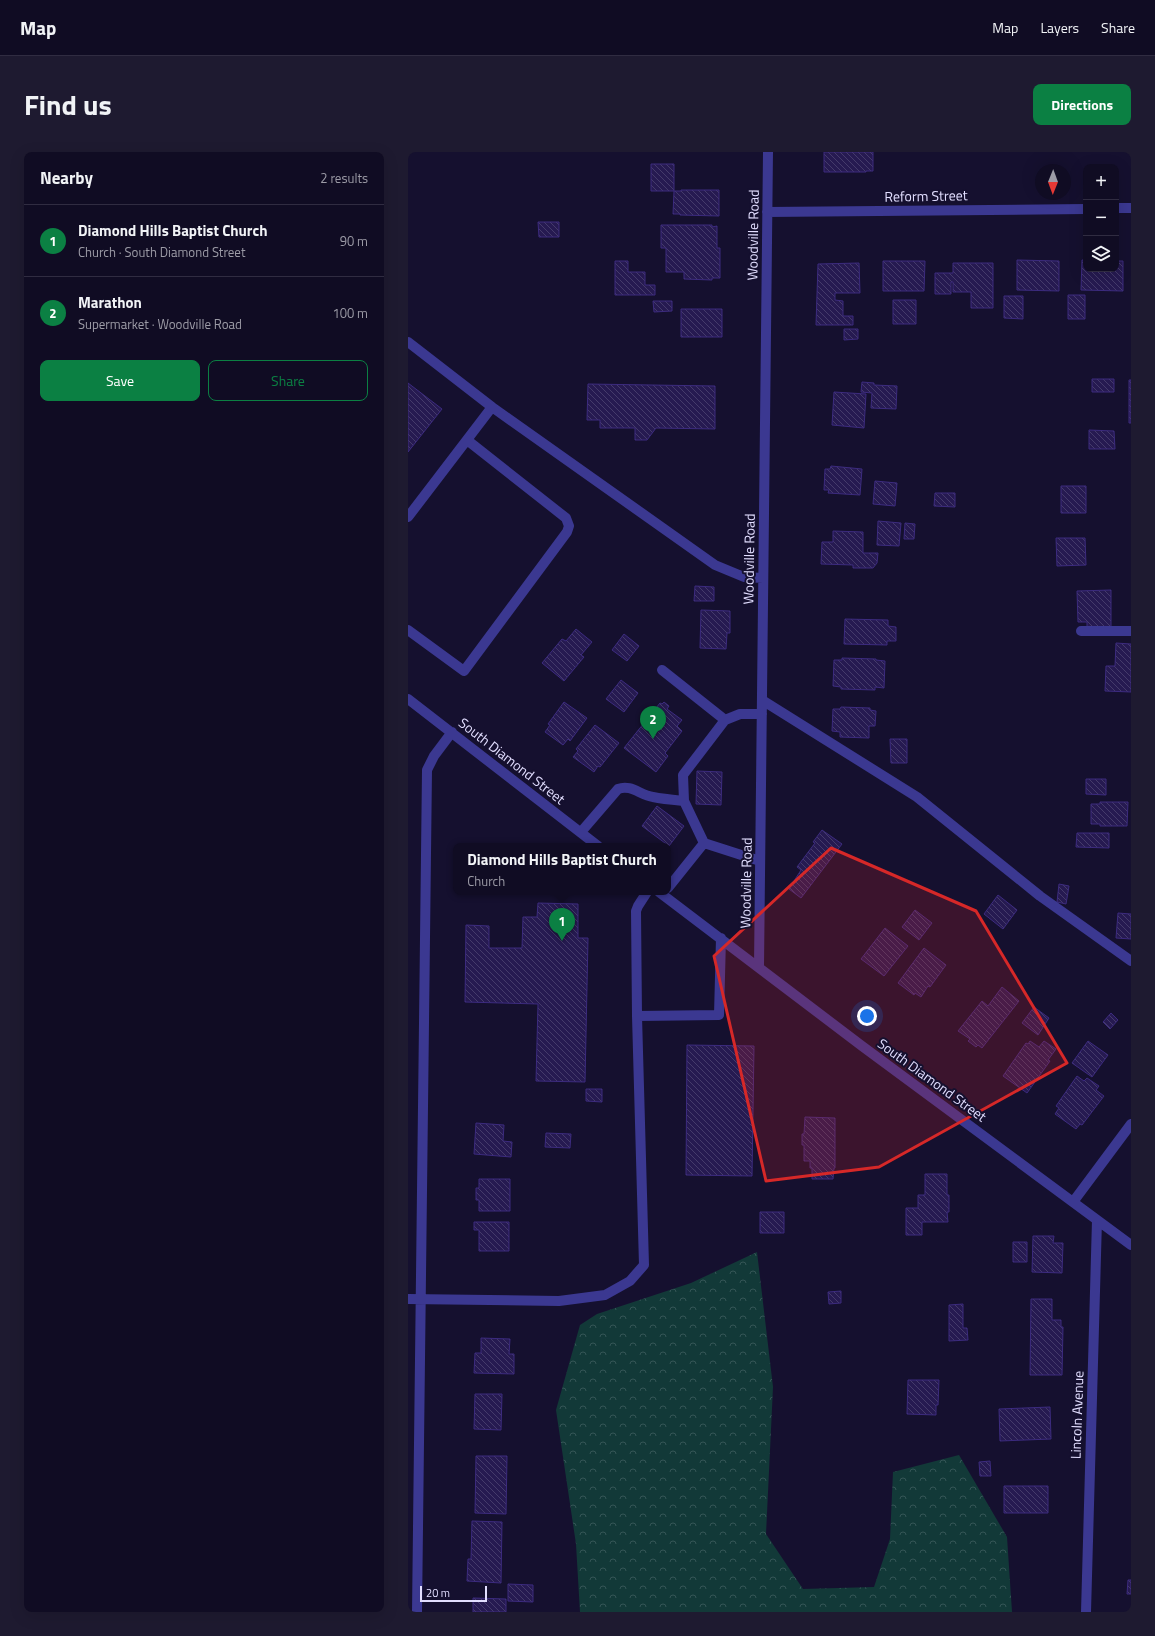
<!DOCTYPE html>
<html lang="en">
<head>
<meta charset="utf-8">
<style>
  body { margin:0; font-family:"Titillium Web",sans-serif; background:#1e1a30; color:#f1f3f6 }
  .controls { position:absolute; right:12px; top:12px; display:grid; overflow:hidden; border-radius:8px; box-shadow:0 4px 16px #0002 }
  .controls button { width:36px; height:36px; display:grid; place-items:center; padding:0; border:0; border-bottom:1px solid #302c41; background:#100c23; color:#f1f3f6; font:20px sans-serif }
  .compass { position:absolute; left:627px; top:12px; width:36px; height:36px; border-radius:50%; background:#100c23; box-shadow:0 4px 16px #0002; rotate:181deg }
  .scale { position:absolute; left:12px; bottom:10px; width:67px; box-sizing:border-box; padding-left:4px; border:2px solid #e2deff; border-top:0; font-size:11px; line-height:14px; white-space:nowrap; color:#e2deff; -webkit-text-stroke:3px #15102f; paint-order:stroke }
  .you { position:absolute; left:459px; top:864px; width:14px; height:14px; margin:-10px; border:3px solid #fff; border-radius:50%; background:#1a73e8; box-shadow:0 0 0 6px #1a73e833 }
  .badge { display:grid; place-items:center; width:26px; height:26px; border-radius:50%; background:#0b8043; color:#fff; font-size:13px; font-weight:700 }
  .pin { position:absolute; translate:-50% -33px; filter:drop-shadow(0 1px 2px #0008) }
  .pin::after { content:''; position:absolute; top:21px; width:14px; height:12px; background:inherit; clip-path:polygon(0 0,100% 0,50% 100%) }
  .popup { position:absolute; left:45px; top:691px; width:218px; height:52px; box-sizing:border-box; display:grid; place-content:center; border-radius:8px; background:#100c23; filter:drop-shadow(0 1px 3px #0005); font-size:13px; white-space:nowrap; color:#9c9ba6 }
  .popup b { font-size:15px; color:#f1f3f6 }
  .popup::after { content:''; position:absolute; left:50%; top:100%; margin-left:-8px; border:8px solid transparent; border-top-color:#100c23 }
  .list { margin:0; padding:0; list-style:none }
  h2 { display:flex; justify-content:space-between; align-items:center; height:52px; margin:0; padding:0 16px; font-size:17px }
  h2 small { font-size:13px; font-weight:400; color:#9c9ba6 }
  .list li { display:grid; grid-template-columns:26px 1fr auto; gap:12px; align-items:center; box-sizing:border-box; height:72px; padding:0 16px; border-top:1px solid #302c41 }
  .list b { display:block; font-size:15px; white-space:nowrap }
  .list p { margin:0; font-size:13px; white-space:nowrap; color:#9c9ba6 }
  .list em { font-size:13px; font-style:normal; color:#9c9ba6 }
  .actions { display:flex; gap:8px; padding:12px 16px }
  .actions a { flex:1; padding:9px 0; border:1px solid #0b8043; border-radius:8px; text-align:center; font-size:14px; color:#0b8043 }
  .actions .main { background:#0b8043; color:#fff }
  .icon { flex:none; width:22px; height:22px; fill:none; stroke:currentColor; stroke-width:2; stroke-linecap:round; stroke-linejoin:round }
  .map { position:relative; flex:none; width:723px; height:1460px; overflow:hidden; border-radius:8px }
  header { display:flex; align-items:center; gap:24px; box-sizing:border-box; height:56px; padding:0 20px; background:#100c23; border-bottom:1px solid #302c41 }
  header strong { font-size:19px }
  nav { display:flex; gap:22px; margin-inline-start:auto; font-size:14px }
  .intro { display:flex; align-items:center; justify-content:space-between; box-sizing:border-box; height:96px; padding:0 24px }
  h1 { margin:0; font-size:28px }
  .button { padding:10px 18px; border-radius:8px; background:#0b8043; color:#fff; font-size:14px; font-weight:700 }
  main { display:flex; gap:24px; padding:0 24px }
  aside { flex:1; background:#100c23; border-radius:8px; box-shadow:0 4px 16px #0002 }
  .map>svg:first-child { display:block }
  .forest { fill:url(#forest-crowns) }
  .building { fill:url(#building-back-hatch); stroke:#3c2b7f }
  .lines { fill:none; stroke-linecap:round; stroke-linejoin:round }
  .minor { stroke:#3b3891; stroke-width:10 }
  .marked { fill:#d62828; fill-opacity:0.2; stroke:#d62828; stroke-width:3; stroke-linejoin:round }
  .labels { text-anchor:middle; stroke-width:4; stroke-linejoin:round; paint-order:stroke }
  .street-label { font-size:14px; fill:#e2deff; stroke:#15102f }
</style>
</head>
<body>
<header>
<strong>Map</strong>
<nav><a>Map</a><a>Layers</a><a>Share</a></nav>
</header>
<div class="intro"><h1>Find us</h1><a class="button">Directions</a></div>
<main>
<aside>
<h2>Nearby<small>2 results</small></h2>
<ul class="list">
<li><span class="badge">1</span><div><b>Diamond Hills Baptist Church</b><p>Church · South Diamond Street</p></div><em>90 m</em></li>
<li><span class="badge">2</span><div><b>Marathon</b><p>Supermarket · Woodville Road</p></div><em>100 m</em></li>
</ul>
<div class="actions"><a class="main">Save</a><a>Share</a></div>
</aside>
<div class="map">
<svg width="723" height="1460" viewBox="0 0 723 1460">
  <defs>
    <pattern id="forest-crowns" width="20" height="18" patternUnits="userSpaceOnUse"><rect width="20" height="18" fill="#123938"/><path d="M2 6a3 3 0 1 1 6 0M12 15a3 3 0 1 1 6 0" fill="none" stroke="#345556"/></pattern>
    <pattern id="building-back-hatch" width="6" height="6" patternUnits="userSpaceOnUse"><rect width="6" height="6" fill="#261a51"/><path d="M-1 5l2 2M0 0l6 6M5-1l2 2" fill="none" stroke="#453b6b"/></pattern>
  </defs>
  <rect width="100%" height="100%" fill="#15102f"/>
  <!-- forest -->
  <path class="forest" d="M349,1100L365,1235L358,1382L395,1437L466,1435L482,1387L485,1320L551,1303L599,1385L604,1460H172L168,1392L148,1258L172,1173L189,1162L283,1131Z"/>
  <!-- building -->
  <path class="building" d="M416,0H465V19H458V20H416Z
    M243,12H266V39H243Z
    M273,38H311V64L272,63V62H265L266,39H273Z
    M130,70H151V85H131Z
    M253,73H304V75L309,74V96H312V126H304V128L276,127V120H258V96H253Z
    M609,108L651,109V139L609,138Z
    M674,108H678V117H708V109H715V139L673,138Z
    M207,109H220V120H237V133H247V143H207Z
    M475,109H517L516,139H475Z
    M451,111L452,141H427V148L435,149V164H445V173H408L410,112Z
    M545,111H585V156H563V140H545V130H543V142H527V121H545Z
    M660,143H677V167H660Z
    M596,144H615V167L596,166Z
    M485,148H508V172H485Z
    M245,149H264V159L246,160Z
    M273,157H314V185H273Z
    M436,177H450V187L436,188Z
    M684,227H706V240H684Z
    M721,228H723V271H721Z
    M454,230L466,231V233L489,234L488,257L463,256L464,241L453,240Z
    M0,231L34,257L0,300Z
    M180,232L307,234V277L248,276L239,288H227V276H192V268H179Z
    M426,240L458,242L456,276L424,273Z
    M681,278L706,279L707,297H681Z
    M423,314L454,317L452,343L420,341L421,338H416L417,317H422Z
    M467,329L489,331L487,354L465,352Z
    M653,334H678V361H653Z
    M527,341H547V355L526,354Z
    M470,369L493,371L491,394L469,393Z
    M497,371L507,372L506,387H496Z
    M425,379L455,380V401H470L469,411L465,416H445V413L413,412L414,390H425Z
    M648,386H677L678,413L649,414Z
    M287,434L306,435V449H286Z
    M703,438V475H679V470H670L669,439Z
    M293,458L322,459V481H319L318,497L292,496Z
    M437,467L480,468V474L488,475V489H479V493L436,492Z
    M168,477L184,490L173,503L176,505L156,529L134,511L154,487L158,489Z
    M216,482L231,494L219,509L204,498Z
    M708,491L723,492V540L697,539L698,514H707Z
    M434,506L468,507V508L477,509L476,536L467,535V538L433,537V535L425,534L426,508H434Z
    M213,528L230,541L216,560L198,547Z
    M156,550L179,566L162,589L160,587L155,593L137,580L142,573L140,572Z
    M256,550L261,554L259,557L274,568L269,574L274,579L257,601L260,604L248,620L216,596L252,551L254,552Z
    M433,555L462,556V558L468,559L467,574H461V586L432,585V580L424,579L425,557H432Z
    M187,573L211,591L192,615L190,614L186,620L165,605L170,599L168,597Z
    M482,587H499V611H483Z
    M289,619L314,620L313,653L288,652Z
    M678,627H698V643L678,642Z
    M692,650H720L719,674H692V672H683V652H692Z
    M249,654L276,674L261,694L234,674Z
    M414,678L434,692L393,746L381,737L393,718L389,715L407,691L405,690Z
    M669,681H701V696L668,695Z
    M651,732L661,734L658,752L649,750Z
    M590,743L609,758L595,777L576,762Z
    M130,751L170,752V786H180L177,930L128,929L130,852L57,850L58,773L81,774V796H114L115,765H129Z
    M507,758L524,771L511,788L494,775Z
    M710,761L723,762V787L708,786Z
    M477,776L500,794L476,824L453,807Z
    M516,796L538,813L522,835L520,834L513,845L507,841L506,843L490,831Z
    M594,835L611,849L574,896L570,893L568,895L560,889L562,887L550,879L574,849L580,854Z
    M626,855L641,866L630,883L614,871Z
    M703,861L710,868L702,877L695,870Z
    M622,889L631,895L636,889L648,897L640,908L642,909L619,941L595,924L618,891L620,892Z
    M680,889L700,903L684,925L664,911Z
    M279,893L346,894L344,1024L278,1023Z
    M669,924L676,929L679,926L691,934L688,938L696,944L674,973L672,972L668,977L647,962L651,956L648,954Z
    M178,937H194V950L178,949Z
    M397,965L427,966V1016H426L425,1027H404V1016H402V1009H396V993H394V982H396Z
    M68,971L96,973L95,989L104,990L103,1005L66,1002Z
    M138,981L163,982L162,996L137,995Z
    M517,1022H539V1043H541V1060H539L540,1070H514V1083H498V1056H510V1043H517Z
    M71,1027H102V1059H71V1048H68V1036H71Z
    M352,1060H376V1081H352Z
    M66,1070H101V1099H71V1078H66Z
    M625,1084H646L645,1091H655L654,1121L624,1120Z
    M605,1090H619V1110H605Z
    M433,1139V1151L421,1152L420,1140Z
    M623,1147H644V1168H653V1175H655L654,1223H622Z
    M555,1152V1176H559L560,1188L541,1189V1153Z
    M73,1186L102,1187L101,1202H106V1222L66,1221L67,1201H73Z
    M500,1228H531L530,1253H528V1263L499,1262Z
    M67,1242H94L93,1278L66,1277Z
    M642,1255L643,1287L592,1289L591,1257Z
    M68,1304H99L98,1362L67,1361Z
    M582,1309L583,1324H572L571,1310Z
    M596,1334H640V1361H596Z
    M64,1369L94,1370L93,1431L59,1429L60,1407H63Z
    M720,1428H723V1442H719Z
    M100,1432L125,1433V1450L100,1449Z
    M65,1446L98,1447V1460H65Z"/>
  <g class="lines">
    <!-- minor -->
    <path class="minor" d="M708,56H723
      M359,60L678,57
      M0,190L84,255L0,365
      M84,255L307,413L336,425L355,426
      M0,478L56,519L159,380L161,374L158,366L59,288
      M673,479H723
      M254,518L317,568
      M0,547L190,694
      M354,548L509,645L632,744L723,809
      M173,680L210,637C223,632 232,643 245,645C255,647 266,648 276,649
      M296,691L276,649L275,623L317,568L332,562H354
      M260,736L296,691L352,709
      M251,740L454,894L723,1093
      M351,814L360,0
      M229,864L311,863L313,786
      M665,1050L723,972
      M0,1147L151,1149L197,1143L222,1129L236,1113L229,864L228,759L230,754L239,740
      M9,1460L19,618L26,604L44,580
      M678,1460L689,1068"/>
  </g>
  <!-- marked area -->
  <path class="marked" d="M423,696L568,759L659,911L471,1015L358,1029L306,804Z"/>
  <g class="labels">
    <!-- street labels -->
    <g class="street-label">
      <text transform="translate(518 44) rotate(-1)" y="5">Reform Street</text>
      <text transform="translate(345 83) rotate(-89)" y="5">Woodville Road</text>
      <text transform="translate(341 407) rotate(-89)" y="5">Woodville Road</text>
      <text transform="translate(104 609) rotate(38)" y="5">South Diamond Street</text>
      <text transform="translate(338 731) rotate(-89)" y="5">Woodville Road</text>
      <text transform="translate(524 928) rotate(36)" y="5">South Diamond Street</text>
      <text transform="translate(669 1263) rotate(-88)" y="5">Lincoln Avenue</text>
    </g>
  </g>
</svg>
<div class="controls">
<button>+</button>
<button>−</button>
<button><svg class="icon" aria-label="layers" viewBox="0 0 24 24"><path d="M12 4l9 5-9 5-9-5zM3 14l9 5 9-5"/></svg></button>
</div>
<svg class="compass" viewBox="-18 -18 36 36"><path d="M0-13l5 13h-10z" fill="#e53935"/><path d="M0 13l5-13h-10z" fill="#9c9ba6"/></svg>
<div class="scale">20 m</div>
<div class="you"></div>
<div class="pin badge" style="left:154px;top:789px">1</div>
<div class="popup"><b>Diamond Hills Baptist Church</b>Church</div>
<div class="pin badge" style="left:245px;top:587px">2</div>
</div>
</main>
</body>
</html>
